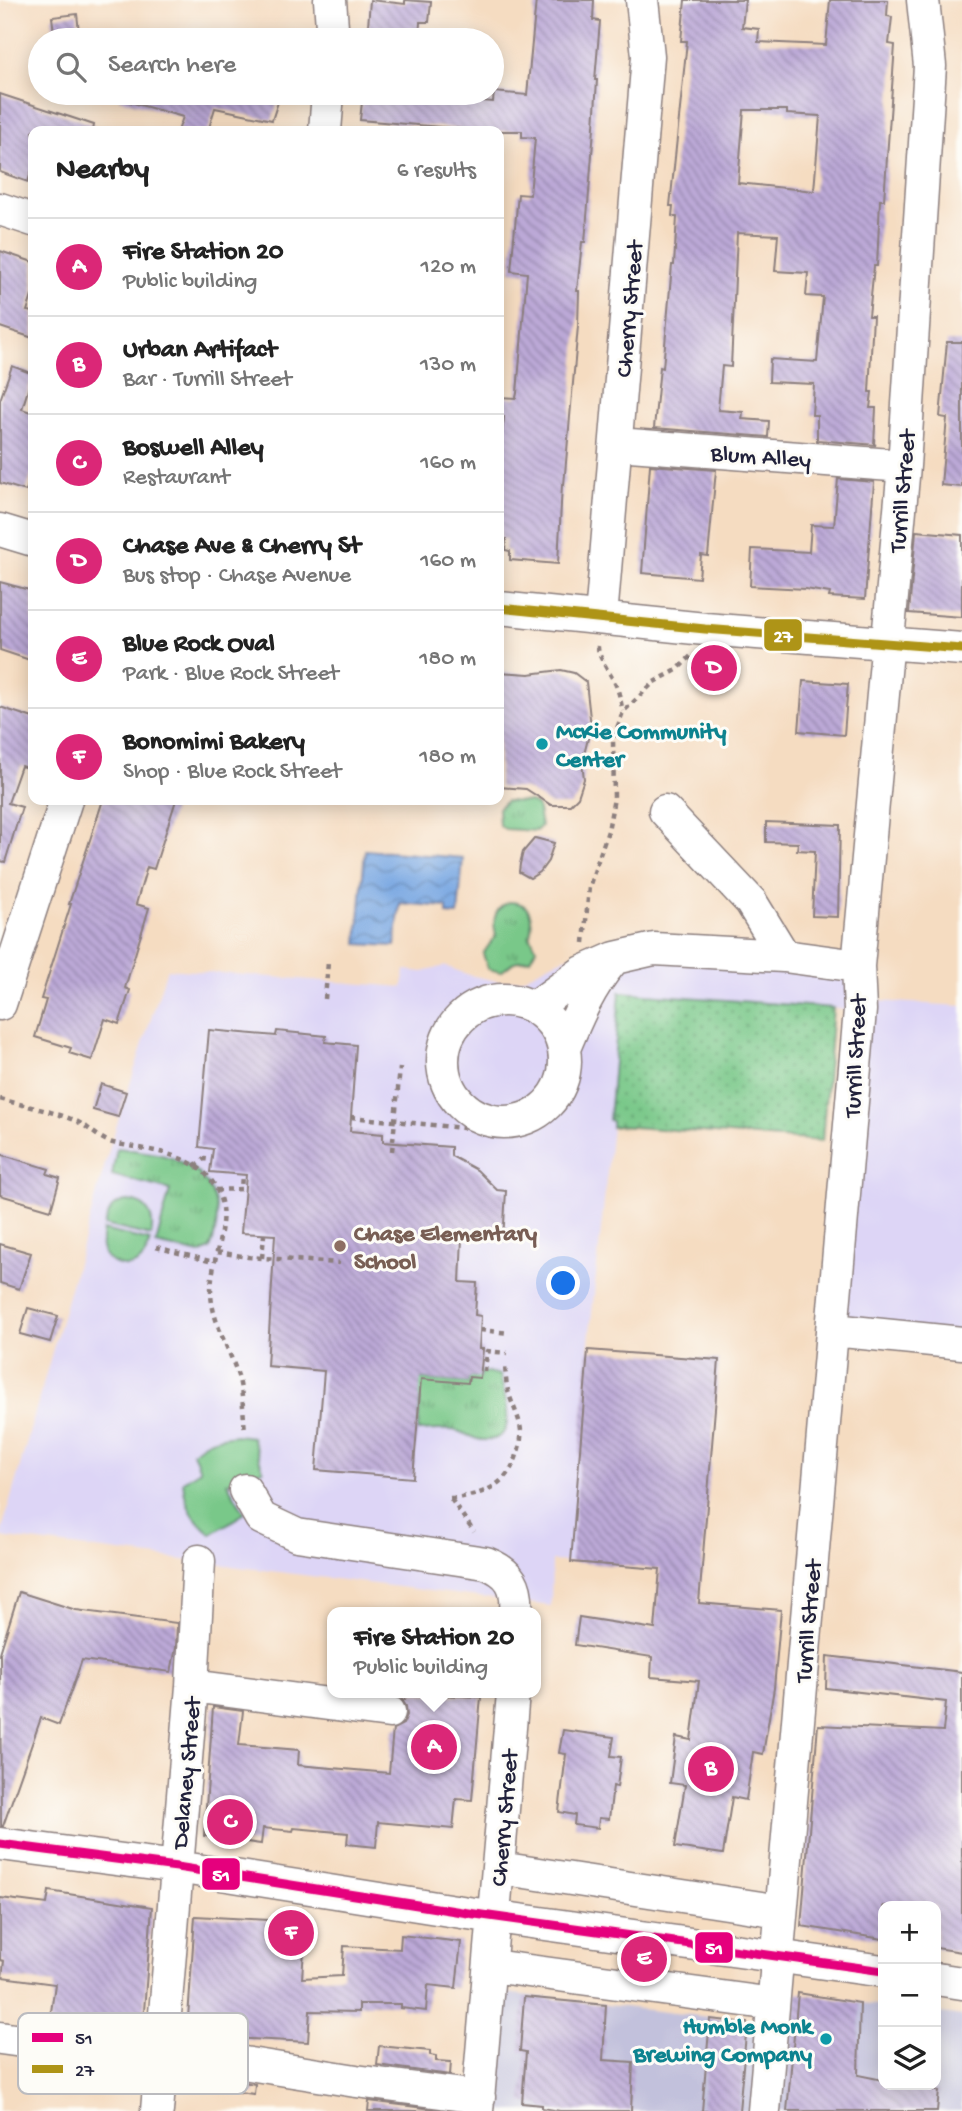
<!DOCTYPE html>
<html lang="en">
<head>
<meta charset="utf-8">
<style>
  body { margin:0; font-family:"Gochi Hand",sans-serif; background:#f6f6f6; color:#222 }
  .controls { position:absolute; right:21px; bottom:21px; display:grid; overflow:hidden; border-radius:14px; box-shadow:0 4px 18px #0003 }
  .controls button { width:63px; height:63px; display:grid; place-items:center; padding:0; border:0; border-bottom:2px solid #e0e0e0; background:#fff; color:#222; font:35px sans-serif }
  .you { position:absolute; left:564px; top:1284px; width:24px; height:24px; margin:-18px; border:5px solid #fff; border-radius:50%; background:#1a73e8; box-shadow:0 0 0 10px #1a73e833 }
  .badge { display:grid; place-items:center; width:46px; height:46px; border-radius:50%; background:#db2777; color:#fff; font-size:23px; font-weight:700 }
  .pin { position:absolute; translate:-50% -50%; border:4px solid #fff; box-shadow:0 2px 7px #0006 }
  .popup { position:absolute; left:327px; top:1607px; width:214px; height:91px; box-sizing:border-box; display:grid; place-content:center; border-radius:14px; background:#fff; filter:drop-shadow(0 2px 5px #0005); font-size:23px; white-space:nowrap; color:#767676 }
  .popup b { font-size:26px; color:#222 }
  .popup::after { content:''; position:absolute; left:50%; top:100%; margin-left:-14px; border:14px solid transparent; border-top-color:#fff }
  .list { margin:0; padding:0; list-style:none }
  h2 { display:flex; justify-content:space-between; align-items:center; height:91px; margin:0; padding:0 28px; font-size:30px }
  h2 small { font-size:23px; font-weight:400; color:#767676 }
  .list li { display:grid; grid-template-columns:46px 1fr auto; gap:21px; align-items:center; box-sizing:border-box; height:98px; padding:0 28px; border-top:2px solid #e0e0e0 }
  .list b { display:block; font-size:26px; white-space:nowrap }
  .list p { margin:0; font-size:23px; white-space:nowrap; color:#767676 }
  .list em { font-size:23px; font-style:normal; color:#767676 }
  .icon { flex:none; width:38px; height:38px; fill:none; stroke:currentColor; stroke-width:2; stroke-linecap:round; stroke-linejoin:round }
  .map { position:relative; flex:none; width:962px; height:2111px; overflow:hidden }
  .search { position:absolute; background:#fff; box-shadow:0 4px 18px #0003; left:28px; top:28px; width:476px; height:77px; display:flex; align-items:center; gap:18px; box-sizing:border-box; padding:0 24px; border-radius:38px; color:#767676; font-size:26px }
  .panel { position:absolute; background:#fff; box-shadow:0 4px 18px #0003; left:28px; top:126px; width:476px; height:679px; border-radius:14px }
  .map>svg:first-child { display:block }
  .built { fill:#ddd5f6 }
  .industrial { fill:#c2c1dc }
  .grass { fill:url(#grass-dots); stroke:#4e7562; stroke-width:2 }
  .park { fill:url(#park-tufts); stroke:#4e7562; stroke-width:2 }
  .garden { fill:#79c889; stroke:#4e7562; stroke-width:2 }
  .water { fill:url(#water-waves); stroke:#4e648e; stroke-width:2 }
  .building { fill:url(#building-back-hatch); fill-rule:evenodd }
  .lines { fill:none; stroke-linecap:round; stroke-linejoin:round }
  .minor-casing { stroke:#8c7f7e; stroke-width:35 }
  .path { stroke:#8c7f7e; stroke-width:4.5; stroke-dasharray:5 5; stroke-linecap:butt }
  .minor { stroke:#fff; stroke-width:32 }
  .bus-1-casing { stroke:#fdfcf7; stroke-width:14 }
  .bus-2-casing { stroke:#fdfcf7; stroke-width:14 }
  .bus-1 { stroke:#e5007d; stroke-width:9 }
  .bus-2 { stroke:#ae9417; stroke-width:9 }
  .culture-dot { fill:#0f9aa8; stroke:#fdfcf7; stroke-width:2.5 }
  .education-dot { fill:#8d6e63; stroke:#fdfcf7; stroke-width:2.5 }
  .labels { text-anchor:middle; stroke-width:6; stroke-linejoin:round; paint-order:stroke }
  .street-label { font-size:24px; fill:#22223b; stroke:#fdfcf7 }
  .culture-label { font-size:24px; font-weight:bold; fill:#0d838f; stroke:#fdfcf7; text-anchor:start }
  .education-label { font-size:24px; font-weight:bold; fill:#785e54; stroke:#fdfcf7; text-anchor:start }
  .key { fill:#fdfcf7; stroke:#bbbbbf; stroke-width:2 }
  .key-label { font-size:19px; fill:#22223b }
  .line-badge { stroke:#fdfcf7; stroke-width:2.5 }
  .badge-label { font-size:19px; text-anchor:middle; font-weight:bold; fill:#fff }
</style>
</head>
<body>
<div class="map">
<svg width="962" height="2111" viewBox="0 0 962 2111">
  <defs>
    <pattern id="grass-dots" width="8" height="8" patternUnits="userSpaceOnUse" patternTransform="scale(1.75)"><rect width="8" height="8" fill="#79c889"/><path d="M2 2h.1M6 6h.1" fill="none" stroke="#63a271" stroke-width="1.8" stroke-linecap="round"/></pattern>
    <pattern id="park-tufts" width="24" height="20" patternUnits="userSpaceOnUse" patternTransform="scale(1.75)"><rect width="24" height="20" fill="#79c889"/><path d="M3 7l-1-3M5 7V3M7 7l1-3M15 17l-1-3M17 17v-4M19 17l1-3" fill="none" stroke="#63a271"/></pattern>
    <pattern id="water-waves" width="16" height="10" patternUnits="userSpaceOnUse" patternTransform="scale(1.75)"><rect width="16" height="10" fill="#79a7e2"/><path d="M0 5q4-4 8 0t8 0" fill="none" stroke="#6388b8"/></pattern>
    <pattern id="building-back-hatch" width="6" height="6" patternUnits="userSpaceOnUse" patternTransform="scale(1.75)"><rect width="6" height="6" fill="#bca9d7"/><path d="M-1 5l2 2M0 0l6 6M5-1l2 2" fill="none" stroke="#9889b0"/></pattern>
  </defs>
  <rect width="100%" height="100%" fill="#fdfcf7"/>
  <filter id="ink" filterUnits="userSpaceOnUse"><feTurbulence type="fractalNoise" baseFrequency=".0143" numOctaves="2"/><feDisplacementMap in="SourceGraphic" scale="14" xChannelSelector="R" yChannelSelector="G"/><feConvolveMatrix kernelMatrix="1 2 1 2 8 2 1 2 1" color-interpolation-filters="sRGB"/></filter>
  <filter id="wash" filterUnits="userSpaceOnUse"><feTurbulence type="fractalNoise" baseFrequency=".00686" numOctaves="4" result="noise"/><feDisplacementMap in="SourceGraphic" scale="28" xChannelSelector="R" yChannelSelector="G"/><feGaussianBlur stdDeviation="1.57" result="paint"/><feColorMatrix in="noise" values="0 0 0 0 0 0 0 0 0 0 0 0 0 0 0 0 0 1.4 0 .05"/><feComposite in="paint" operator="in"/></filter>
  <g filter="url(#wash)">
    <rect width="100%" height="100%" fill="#f5dcc1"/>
    <!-- built -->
    <path class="built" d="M584,951L615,958L858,966L860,1010L877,1001L962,1006V1343L833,1330L859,1010L620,993L612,1127L588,1350L571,1562L552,1561L551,1606L0,1537L111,1143L167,969L403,987L405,970L423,972L445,966L469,975L501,982L521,979L556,961Z"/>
    <!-- industrial -->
    <path class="industrial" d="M505,1993L759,2023L798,1993L883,2006V2085H936V2013L962,2017V2111H496Z"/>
    <!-- grass -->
    <path class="grass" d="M620,992L833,1008L822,1141L619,1126L612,1127V1121L609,1120Z"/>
    <!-- park -->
    <path class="park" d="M506,801L530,802L537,805L541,826L536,831L505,829L499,825L498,808Z
      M509,902C531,902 534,917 530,935L536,948L530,959L514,962L501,972L488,969L483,954L496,935C492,920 494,909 509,902Z
      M117,1148C133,1150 150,1152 165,1156C211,1169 227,1207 210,1249L200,1254L156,1244L170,1190L112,1175Z
      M481,1372L500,1375C504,1397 522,1442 482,1440C471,1439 462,1430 451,1430C440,1429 429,1431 418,1431L420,1400L390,1397L391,1377L468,1383L469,1377H480Z"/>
    <!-- garden -->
    <path class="garden" d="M126,1201C148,1201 155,1216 151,1236L104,1225C109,1212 112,1203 126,1201Z
      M103,1230L150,1241C147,1249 146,1257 139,1262C126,1271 105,1264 102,1248C101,1242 102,1236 103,1230Z
      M236,1435L252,1437L263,1470L227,1483L245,1513L211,1534C192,1518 185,1505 183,1481L200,1470L193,1452C206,1439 218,1437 236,1435Z"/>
    <!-- water -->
    <path class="water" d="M365,850L463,858L458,915L447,914V907L400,903L395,946L357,944Z"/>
    <g id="blocks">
      <!-- building -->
      <path class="building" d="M370,0L405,4V0L431,2L429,22H420L419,40H367Z
        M536,0H594L593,20L600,21L595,80H597L593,142L585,242H582L577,291H579L578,326L564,485L562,484L558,564L510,560V551L505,550L506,539H500L501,513H499V459L504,417L499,416V397L516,398L517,393L527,273L511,271L518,194L530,195L535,138L522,137V131H464L465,129L360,120L363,93H435L434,97L493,102L494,92L527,95Z
        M685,0H745L742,27L759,29L758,42L826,45L830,0H888L887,16L892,17L889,44L895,45L884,200H880L877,266H874L869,316H873L869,392H872L870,408H876L874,444L876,445L817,440V415H812L814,384L769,382L770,359L817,362L823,297L806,296L808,273L775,271L778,235L737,233L731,367L722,366L718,410L743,412L742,419L769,421L768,437L654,428L660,367L663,368L672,265H674L677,217L672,216L673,206H670L687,41H681ZM744,110H787V114L820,116L814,191L738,183Z
        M77,14L80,40H55L52,17Z
        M119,93H281L272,120L215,108L208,131H178L183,117L119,99Z
        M0,94L94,125L93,131H33V166L28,182L0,172Z
        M0,251L33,262V293L27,311L33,312V338L0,327Z
        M947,342H962V487L941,485L947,418L940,417Z
        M12,366L33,374L22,409L33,413V470L26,491L0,483V400Z
        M650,465L716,470L708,556L701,555L699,578L642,573Z
        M838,479L874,482L865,599L829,597L830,593L806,589L750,586L752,549L809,552L811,525L834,526Z
        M916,531L962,535V617L909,613Z
        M0,582L33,591V661L0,650Z
        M561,670L574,673L586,682L591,727L582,762L584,779L578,797L570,805H551L526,789L499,787V672L529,674Z
        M803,681L848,684L844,735L799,731Z
        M0,707L33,718V770L21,766L8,803L22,807L5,862L0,861Z
        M103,800H176L154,869L147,867L136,904L149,908L125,988L130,990L119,1024L105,1019L92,1060L69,1053L71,1048L35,1037L46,1000L41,999L71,904H69Z
        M766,822L840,825L838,917L812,916L815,851L797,850L798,843L766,842Z
        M535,838L554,843L548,861L540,872L530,878L519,872L520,864L523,852Z
        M209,1030L276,1036L277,1031L326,1036L325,1042L356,1045L350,1131L383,1134V1142L451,1147V1156L477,1170L497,1190L506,1191L503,1240L462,1237L460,1282L477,1283L475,1315L481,1316L479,1349H483L480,1378L469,1377L468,1383L421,1379L413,1478L316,1470L324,1371L267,1366L275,1235L241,1233L246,1175L210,1172L213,1149L199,1147Z
        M101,1084L126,1092L118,1117L93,1110Z
        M0,1154L49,1169L47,1174L60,1178L51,1210L0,1195Z
        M0,1244L31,1253L19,1289L0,1283Z
        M28,1308L58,1316L50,1342L20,1334Z
        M588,1350L719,1360L699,1603L781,1610L774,1688L763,1754L753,1752L746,1800L732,1797L723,1854L675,1847L685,1785L670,1783L676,1737L691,1740L699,1681L651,1677L652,1657L575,1645L579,1617L655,1629L660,1569L571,1562Z
        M19,1592L76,1610L177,1623L176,1648L171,1672L82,1660L59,1725L41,1718L3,1826H1L0,1653Z
        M827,1656L962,1672V1952L936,1948V1906H883V1939L801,1926L818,1725L943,1731L946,1702L826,1688Z
        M406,1693L481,1697L472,1800L456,1799L453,1829L378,1822L376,1847L347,1844L348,1833L294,1828L293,1831L263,1828L261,1844L204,1836L213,1707L243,1711L239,1745L299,1750L298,1765L389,1773L393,1729L403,1724L407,1715L406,1706L402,1700H405Z
        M563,1730L614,1737L611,1756L621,1757L617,1787L613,1786L609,1819L599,1818L598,1828L574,1825L575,1815L559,1812L566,1754L559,1753Z
        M49,1891L152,1907L142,2037L49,2026L55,1984L2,1977L4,1961L0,1960V1898L47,1904Z
        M195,1916L306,1922L302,1978L342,1976L344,1946L400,1949L401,1935L461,1942L456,1988L428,1985L426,2011L401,2008V2004H359V2012L310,2011L308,2042L193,2036L194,2034L187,2033Z
        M798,1993L860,2003L858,2075L883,2080V2085H909L939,2091L937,2111H787Z
        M524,1997L606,2005L603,2060L633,2062L631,2111H560L542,2108V2105L522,2103L526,2052L520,2051Z
        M710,2019L747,2023L739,2111H702Z
        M379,2046L430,2051V2055L436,2056V2061L451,2062L450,2075L377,2065Z
        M188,2073L255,2084L254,2094L187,2085Z
        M369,2101L440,2110V2111H368Z"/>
    </g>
  </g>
  <g filter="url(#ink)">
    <use href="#blocks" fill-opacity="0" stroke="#8c7f7e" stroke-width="2"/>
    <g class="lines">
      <defs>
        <path id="minor" d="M330,0L333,40
          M325,131L328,93
          M0,209L33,220
          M617,444L904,466
          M0,530L33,540
          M499,608L705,629L962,649
          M601,618L648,56L642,0
          M665,811L751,902L784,956
          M443 1061a61 61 0 1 1 122 0a61 61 0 1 1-122 0Z
          M0,1004L66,800
          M535,1007L583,972L615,958L654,949L784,956L858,966
          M565,1046C578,1015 590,987 612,961
          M833,1330L962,1343
          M245,1490L261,1518L297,1535L486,1563C511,1573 518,1586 516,1612
          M192,1686L389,1712
          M0,1844L177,1867L468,1913L883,1971
          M499,1868L780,1911
          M491,1966L773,2004
          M936,1979L962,1983
          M0,2038L161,2060
          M162,2050L356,2081L479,2097
          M157,2111L192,1686L199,1561
          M477,2111L513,1693
          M764,2111L860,1010L858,966L904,466L930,66L923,0"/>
      </defs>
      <!-- minor casing -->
      <use href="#minor" class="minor-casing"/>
      <!-- path -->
      <path class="path" d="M598,646C597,657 613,676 617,688C620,696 621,704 623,711
        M584,943L589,887L608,831L614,798L613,739L623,712L654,682L677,670L692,655
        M325,999L328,962
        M0,1099C25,1106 53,1111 76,1121C89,1127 100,1140 113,1143C150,1151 207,1153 220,1198C230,1229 206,1269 212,1303C216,1328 229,1349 237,1373C243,1390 243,1412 245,1431
        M351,1117L464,1128
        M392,1151L400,1068
        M194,1166L204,1159L212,1160
        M216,1190L241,1189L242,1175
        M156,1247L213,1262
        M217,1252L248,1257L339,1263
        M262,1258L264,1235
        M480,1330L509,1333
        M485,1372L487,1351L507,1353
        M450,1498C479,1497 505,1487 516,1458C519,1449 522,1440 521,1431C520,1418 513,1407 509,1394C506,1385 506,1377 505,1367
        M451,1499L474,1532"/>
      <!-- minor -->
      <use href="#minor" class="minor"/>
      <defs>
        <path id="bus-1" d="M0,1844L177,1867L468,1913L883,1971"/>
        <path id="bus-2" d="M499,608L705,629L962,649"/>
      </defs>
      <!-- bus-1 casing -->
      <use href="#bus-1" class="bus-1-casing"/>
      <!-- bus-2 casing -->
      <use href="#bus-2" class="bus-2-casing"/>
      <!-- bus-1 -->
      <use href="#bus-1" class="bus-1"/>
      <!-- bus-2 -->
      <use href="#bus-2" class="bus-2"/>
    </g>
  </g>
  <!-- markers -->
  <g class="culture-dot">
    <circle cx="542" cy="744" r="7"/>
    <circle cx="826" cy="2039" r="7"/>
  </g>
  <circle class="education-dot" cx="340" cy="1246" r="7"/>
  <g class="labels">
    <!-- street labels -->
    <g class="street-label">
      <text transform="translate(628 309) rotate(-85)" y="8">Cherry Street</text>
      <text transform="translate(761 455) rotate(4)" y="8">Blum Alley</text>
      <text transform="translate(901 491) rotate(-85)" y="8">Turrill Street</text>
      <text transform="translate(854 1056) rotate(-87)" y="8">Turrill Street</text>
      <text transform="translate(807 1621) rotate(-85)" y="8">Turrill Street</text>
      <text transform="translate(185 1773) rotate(-85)" y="8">Delaney Street</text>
      <text transform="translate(503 1818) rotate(-85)" y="8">Cherry Street</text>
    </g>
    <!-- culture labels -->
    <g class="culture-label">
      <text x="556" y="738">McKie Community<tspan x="556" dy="28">Center</tspan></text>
      <text x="812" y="2033" text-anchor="end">Humble Monk<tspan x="812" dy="28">Brewing Company</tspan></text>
    </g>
    <!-- education labels -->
    <g class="education-label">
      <text x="354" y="1240">Chase Elementary<tspan x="354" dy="28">School</tspan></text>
    </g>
  </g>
  <!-- legend -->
  <rect x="18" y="2013" width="230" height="81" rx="10" class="key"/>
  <rect x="32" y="2033" width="31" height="9" fill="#e5007d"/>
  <rect x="32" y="2065" width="31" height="8" fill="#ae9417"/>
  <g class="key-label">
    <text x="75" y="2044">51</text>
    <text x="75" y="2076">27</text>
  </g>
  <g class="line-badge">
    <rect x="763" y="618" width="40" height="34" rx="7" fill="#ae9417"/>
    <rect x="201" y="1857" width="40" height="34" rx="7" fill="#e5007d"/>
    <rect x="694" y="1931" width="40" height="33" rx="7" fill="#e5007d"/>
  </g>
  <g class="badge-label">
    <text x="783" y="642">27</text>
    <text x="221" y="1881">51</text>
    <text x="714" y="1954">51</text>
  </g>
</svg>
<div class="controls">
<button>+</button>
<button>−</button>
<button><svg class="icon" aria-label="layers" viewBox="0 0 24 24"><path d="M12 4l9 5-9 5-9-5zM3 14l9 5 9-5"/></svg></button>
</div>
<div class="you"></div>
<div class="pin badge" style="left:434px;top:1747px">A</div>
<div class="popup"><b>Fire Station 20</b>Public building</div>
<div class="pin badge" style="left:711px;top:1769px">B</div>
<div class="pin badge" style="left:230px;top:1822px">C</div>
<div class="pin badge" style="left:714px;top:668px">D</div>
<div class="pin badge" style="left:644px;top:1959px">E</div>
<div class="pin badge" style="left:291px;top:1933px">F</div>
<div class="search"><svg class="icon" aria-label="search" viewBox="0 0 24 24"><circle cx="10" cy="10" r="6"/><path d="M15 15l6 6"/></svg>Search here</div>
<section class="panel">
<h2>Nearby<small>6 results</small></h2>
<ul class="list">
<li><span class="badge">A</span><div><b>Fire Station 20</b><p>Public building</p></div><em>120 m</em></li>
<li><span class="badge">B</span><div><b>Urban Artifact</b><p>Bar · Turrill Street</p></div><em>130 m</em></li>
<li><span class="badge">C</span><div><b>Boswell Alley</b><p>Restaurant</p></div><em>160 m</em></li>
<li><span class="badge">D</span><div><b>Chase Ave &amp; Cherry St</b><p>Bus stop · Chase Avenue</p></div><em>160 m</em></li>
<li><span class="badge">E</span><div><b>Blue Rock Oval</b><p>Park · Blue Rock Street</p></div><em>180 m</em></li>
<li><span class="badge">F</span><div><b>Bonomimi Bakery</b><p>Shop · Blue Rock Street</p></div><em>180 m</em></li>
</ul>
</section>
</div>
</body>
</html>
